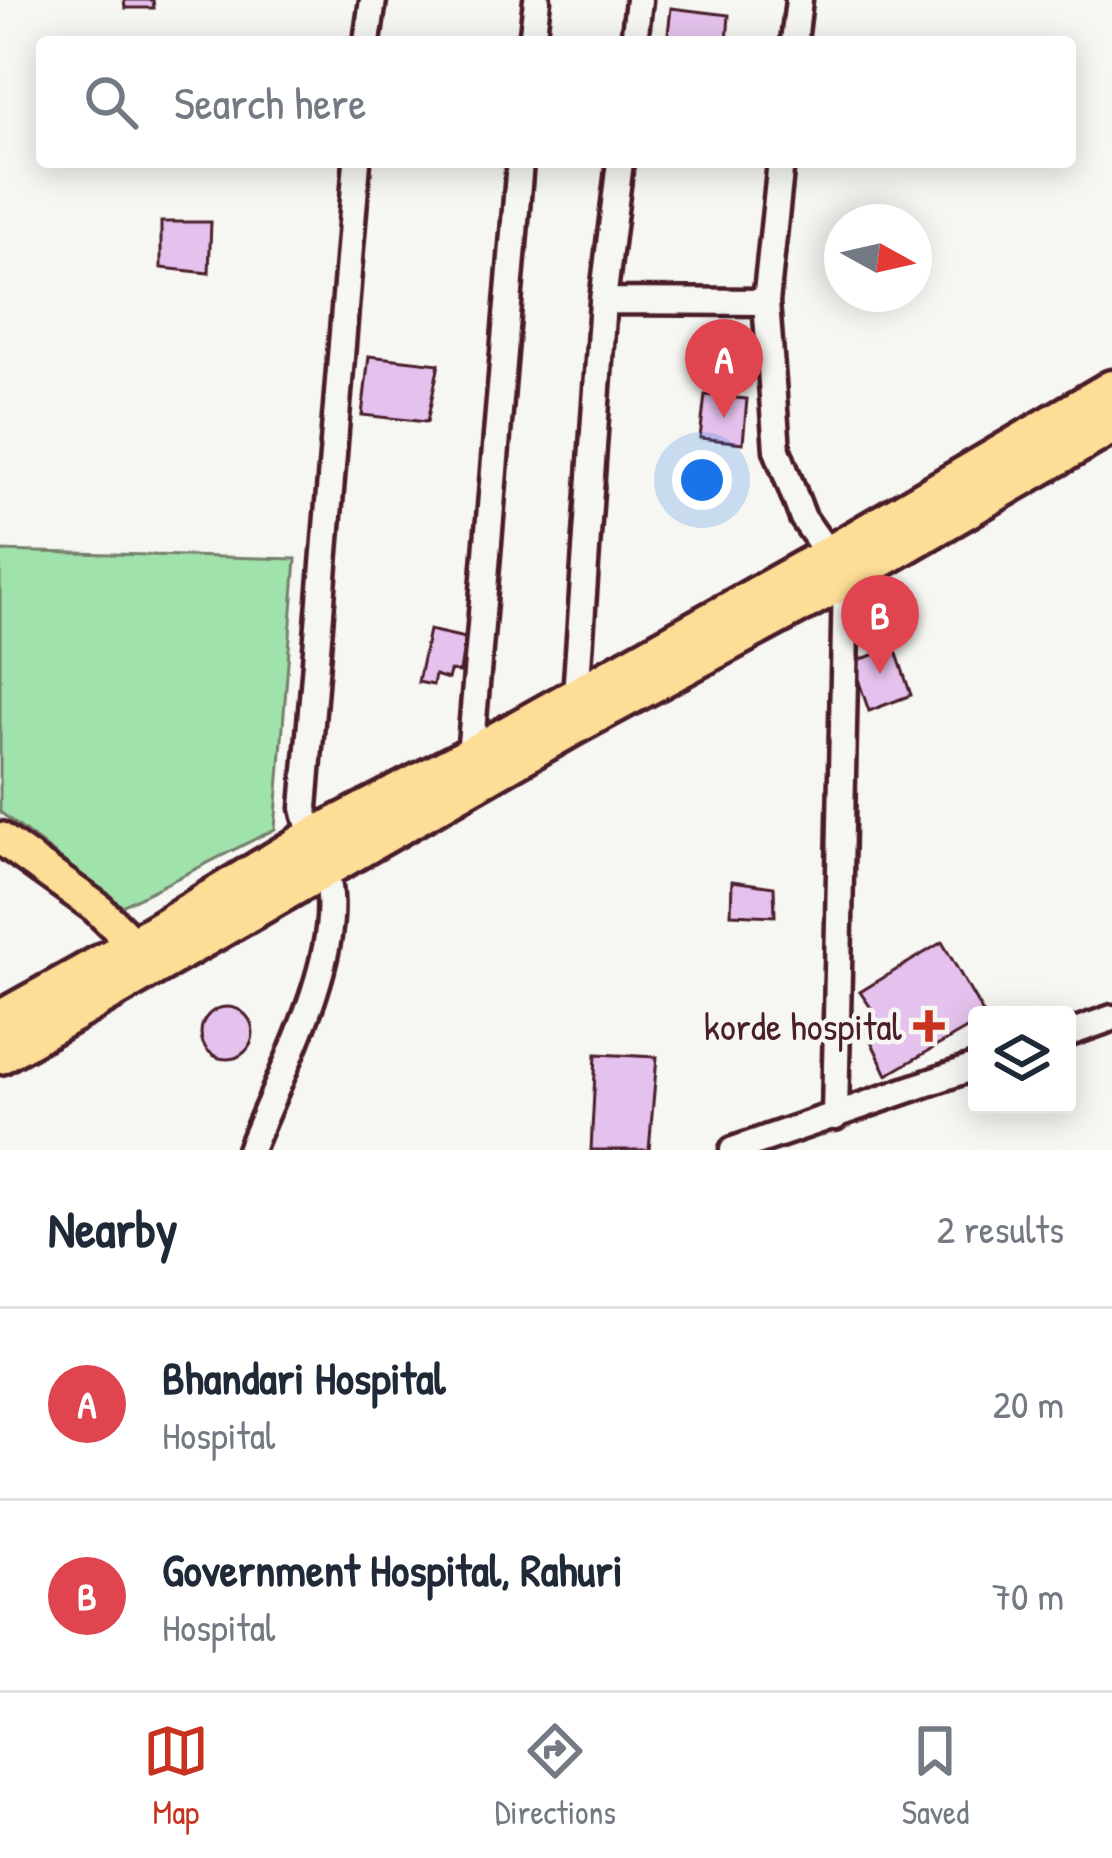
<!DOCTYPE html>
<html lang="en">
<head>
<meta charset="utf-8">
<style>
  body { margin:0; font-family:"Patrick Hand",sans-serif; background:#f2f2f3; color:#1f2937 }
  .controls { position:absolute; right:36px; bottom:36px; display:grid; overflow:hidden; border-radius:12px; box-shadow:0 6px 30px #0003 }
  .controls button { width:108px; height:108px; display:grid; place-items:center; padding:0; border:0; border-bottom:3px solid #e0e1e3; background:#fff; color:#1f2937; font:60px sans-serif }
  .compass { position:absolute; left:824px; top:204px; width:108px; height:108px; border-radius:50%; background:#fff; box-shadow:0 6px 30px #0003; rotate:98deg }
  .you { position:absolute; left:702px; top:480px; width:42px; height:42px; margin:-30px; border:9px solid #fff; border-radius:50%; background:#1a73e8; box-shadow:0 0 0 18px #1a73e833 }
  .badge { display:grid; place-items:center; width:78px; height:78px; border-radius:50%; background:#c8321e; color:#fff; font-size:39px; font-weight:700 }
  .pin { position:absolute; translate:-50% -99px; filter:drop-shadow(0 3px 6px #0008) }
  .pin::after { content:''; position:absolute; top:63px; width:42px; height:36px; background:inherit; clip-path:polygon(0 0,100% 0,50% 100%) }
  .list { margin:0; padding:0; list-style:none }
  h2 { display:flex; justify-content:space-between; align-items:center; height:156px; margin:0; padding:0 48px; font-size:51px }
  h2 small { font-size:39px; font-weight:400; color:#747a83 }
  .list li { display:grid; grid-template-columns:78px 1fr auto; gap:36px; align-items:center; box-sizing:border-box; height:192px; padding:0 48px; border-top:3px solid #e0e1e3 }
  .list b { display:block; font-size:45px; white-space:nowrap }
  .list p { margin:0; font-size:39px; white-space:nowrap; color:#747a83 }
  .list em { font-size:39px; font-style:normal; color:#747a83 }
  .icon { flex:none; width:66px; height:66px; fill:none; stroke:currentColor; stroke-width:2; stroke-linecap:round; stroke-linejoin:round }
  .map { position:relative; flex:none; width:1112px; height:1150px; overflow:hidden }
  .search { position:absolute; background:#fff; box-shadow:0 6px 30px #0003; left:36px; right:36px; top:36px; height:132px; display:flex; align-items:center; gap:30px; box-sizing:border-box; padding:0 42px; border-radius:12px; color:#747a83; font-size:45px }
  .sheet { height:540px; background:#fff }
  nav { display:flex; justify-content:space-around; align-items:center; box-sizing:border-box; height:168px; border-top:3px solid #e0e1e3; background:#fff; font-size:33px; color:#747a83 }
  nav a { display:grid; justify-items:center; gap:6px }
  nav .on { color:#c8321e }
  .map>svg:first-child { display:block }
  .green { fill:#a0e2ac; stroke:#75806c; stroke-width:3 }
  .building { fill:#e4c2ed; stroke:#4a1f2b; stroke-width:3 }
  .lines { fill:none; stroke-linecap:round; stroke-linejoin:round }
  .minor-casing { stroke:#4a1f2b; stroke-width:33 }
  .major-casing { stroke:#4a1f2b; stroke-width:39 }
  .highway-casing { stroke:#4a1f2b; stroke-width:45 }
  .minor { stroke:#f6f6f2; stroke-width:24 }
  .major { stroke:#fedd96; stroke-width:30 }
  .highway { stroke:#fedd96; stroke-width:36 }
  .poi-dot { fill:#c8321e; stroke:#f6f6f2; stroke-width:4.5 }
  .labels { text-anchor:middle; stroke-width:9; stroke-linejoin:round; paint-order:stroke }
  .poi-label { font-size:39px; fill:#4a1f2b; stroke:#f6f6f2; text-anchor:end }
</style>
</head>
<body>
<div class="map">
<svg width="1112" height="1150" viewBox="0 0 1112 1150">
  <rect width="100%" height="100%" fill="#f6f6f2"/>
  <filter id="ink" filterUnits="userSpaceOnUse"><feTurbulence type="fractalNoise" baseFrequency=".00833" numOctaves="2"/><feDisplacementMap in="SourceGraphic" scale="24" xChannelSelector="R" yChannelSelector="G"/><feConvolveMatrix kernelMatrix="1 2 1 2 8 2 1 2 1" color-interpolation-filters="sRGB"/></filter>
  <g filter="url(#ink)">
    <!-- green -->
    <path class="green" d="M0,551L296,559L275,829L122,906L0,812Z"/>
    <!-- building -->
    <path class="building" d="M124,0H153L154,8H125Z
      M671,8L729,15L727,42H667Z
      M161,222H211L209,273L161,268Z
      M369,356L439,364L427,422L362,415Z
      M705,395L747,399L743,443L700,438Z
      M429,630L465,638L460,672L450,671L448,679L435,675L433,685L418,682Z
      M895,648L911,695L869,711L852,662Z
      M732,881L774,887L775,916L731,914Z
      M942,942L984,1015H977V1023L887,1075L864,1026L876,1015L860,992Z
      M201 1033a26 26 0 1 1 52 0a26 26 0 1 1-52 0Z
      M596,1054L657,1057L649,1150H591Z"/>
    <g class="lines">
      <defs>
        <path id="minor" d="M367,42L373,0
          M532,42L537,0
          M634,42L639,0
          M794,42L799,0
          M781,162L766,302L777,450L803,518L829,555
          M603,301L766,302
          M576,696L603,301L620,162
          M470,756L520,162
          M1067,1034L1112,1018
          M835,1117L846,579
          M250,1150C278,1079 336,971 330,896C328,865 310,838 304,808L357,162
          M733,1150L977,1066"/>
        <path id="major" d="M0,838L96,907L150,960"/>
        <path id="highway" d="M0,1020L133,946L310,839L470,756L829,555L1112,389
          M0,1055L572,727L846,579L1112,425"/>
      </defs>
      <!-- minor casing -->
      <use href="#minor" class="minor-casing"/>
      <!-- major casing -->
      <use href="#major" class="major-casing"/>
      <!-- highway casing -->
      <use href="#highway" class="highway-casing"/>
      <!-- minor -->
      <use href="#minor" class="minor"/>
      <!-- major -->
      <use href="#major" class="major"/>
      <!-- highway -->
      <use href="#highway" class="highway"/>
    </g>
  </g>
  <!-- markers -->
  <path class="poi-dot" d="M923 1008h12v12h12v12h-12v12h-12v-12h-12v-12h12z"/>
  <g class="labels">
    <!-- poi labels -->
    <g class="poi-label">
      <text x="902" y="1040">korde hospital</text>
    </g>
  </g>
</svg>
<div class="controls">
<button><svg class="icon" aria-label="layers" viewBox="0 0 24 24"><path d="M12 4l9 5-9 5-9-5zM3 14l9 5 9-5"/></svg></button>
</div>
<svg class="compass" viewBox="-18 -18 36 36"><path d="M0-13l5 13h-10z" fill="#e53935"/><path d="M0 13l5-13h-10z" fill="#747a83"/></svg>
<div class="you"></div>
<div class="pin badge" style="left:724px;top:418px;background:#e0444e">A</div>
<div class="pin badge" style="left:880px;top:674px;background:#e0444e">B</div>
<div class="search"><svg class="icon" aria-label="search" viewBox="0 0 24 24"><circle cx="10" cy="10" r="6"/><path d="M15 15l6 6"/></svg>Search here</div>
</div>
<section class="sheet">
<h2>Nearby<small>2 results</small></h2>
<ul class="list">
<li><span class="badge" style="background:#e0444e">A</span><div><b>Bhandari Hospital</b><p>Hospital</p></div><em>20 m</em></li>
<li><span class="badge" style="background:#e0444e">B</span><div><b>Government Hospital, Rahuri</b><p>Hospital</p></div><em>70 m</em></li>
</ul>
</section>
<nav>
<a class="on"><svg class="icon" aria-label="map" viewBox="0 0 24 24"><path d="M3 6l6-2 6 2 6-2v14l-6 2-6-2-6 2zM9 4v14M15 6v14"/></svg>Map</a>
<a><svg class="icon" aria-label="directions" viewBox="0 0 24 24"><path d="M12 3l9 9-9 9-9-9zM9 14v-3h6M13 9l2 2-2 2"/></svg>Directions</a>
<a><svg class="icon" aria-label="saved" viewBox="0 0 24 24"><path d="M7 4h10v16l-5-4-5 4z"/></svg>Saved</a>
</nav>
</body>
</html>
